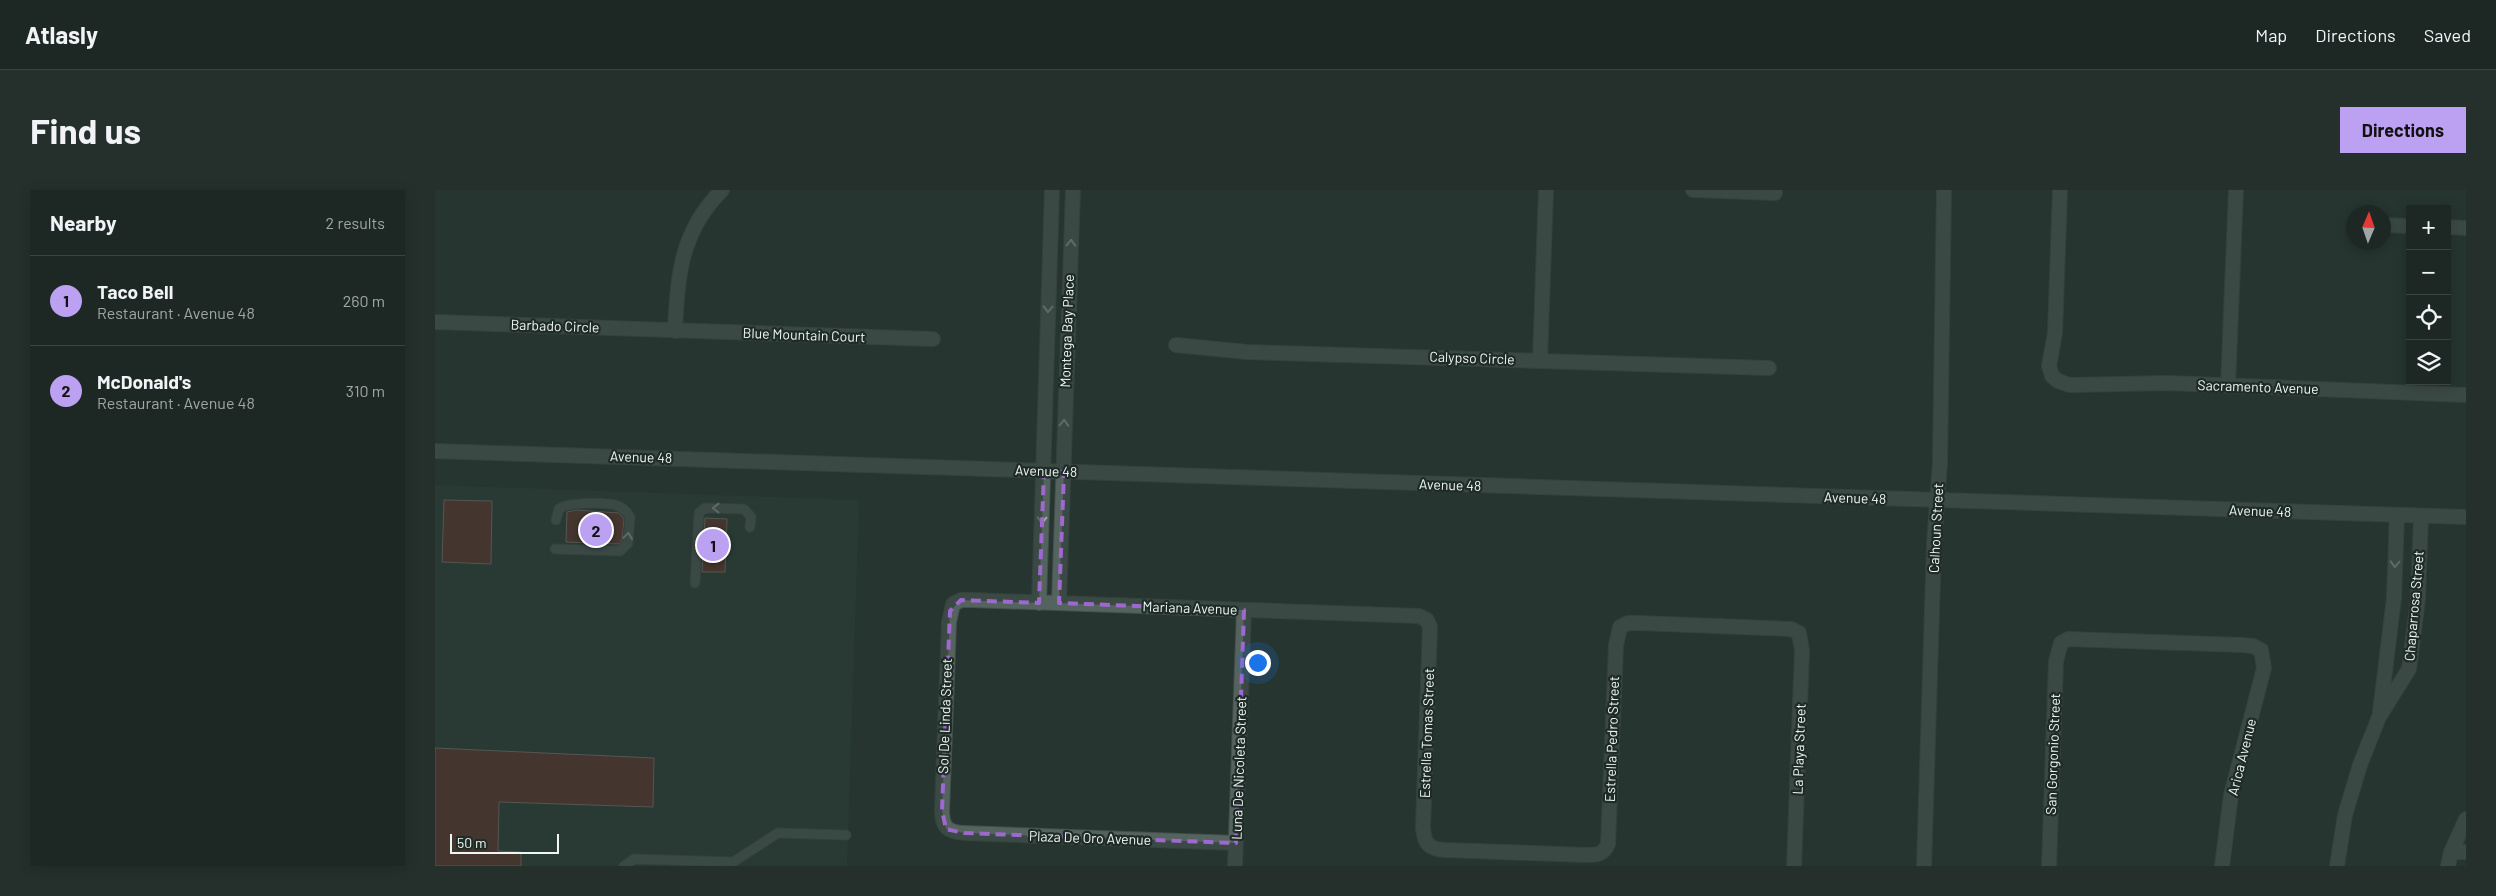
<!DOCTYPE html>
<html lang="en">
<head>
<meta charset="utf-8">
<style>
  body { margin:0; font-family:Barlow,sans-serif; background:#25302c; color:#f1f3f6 }
  .controls { position:absolute; right:15px; top:15px; display:grid; overflow:hidden; border-radius:0px; box-shadow:0 2px 12px #0003 }
  .controls button { width:45px; height:45px; display:grid; place-items:center; padding:0; border:0; border-bottom:1px solid #3b4441; background:#1d2824; color:#f1f3f6; font:25px sans-serif }
  .compass { position:absolute; left:1911px; top:15px; width:45px; height:45px; border-radius:50%; background:#1d2824; box-shadow:0 2px 12px #0003; rotate:2deg }
  .scale { position:absolute; left:15px; bottom:12px; width:109px; box-sizing:border-box; padding-left:5px; border:2px solid #eef6f3; border-top:0; font-size:14px; line-height:18px; white-space:nowrap; color:#eef6f3; -webkit-text-stroke:4px #1e2b26; paint-order:stroke }
  .you { position:absolute; left:822px; top:472px; width:18px; height:18px; margin:-12px; border:4px solid #fff; border-radius:50%; background:#1a73e8; box-shadow:0 0 0 8px #1a73e833 }
  .badge { display:grid; place-items:center; width:32px; height:32px; border-radius:50%; background:#bca0f2; color:#111; font-size:16px; font-weight:700 }
  .pin { position:absolute; translate:-50% -50%; border:2px solid #fff; box-shadow:0 1px 5px #0006 }
  .list { margin:0; padding:0; list-style:none }
  h2 { display:flex; justify-content:space-between; align-items:center; height:65px; margin:0; padding:0 20px; font-size:21px }
  h2 small { font-size:16px; font-weight:400; color:#a0a6a6 }
  .list li { display:grid; grid-template-columns:32px 1fr auto; gap:15px; align-items:center; box-sizing:border-box; height:90px; padding:0 20px; border-top:1px solid #3b4441 }
  .list b { display:block; font-size:19px; white-space:nowrap }
  .list p { margin:0; font-size:16px; white-space:nowrap; color:#a0a6a6 }
  .list em { font-size:16px; font-style:normal; color:#a0a6a6 }
  .icon { flex:none; width:28px; height:28px; fill:none; stroke:currentColor; stroke-width:2; stroke-linecap:round; stroke-linejoin:round }
  .map { position:relative; flex:none; width:2031px; height:676px; overflow:hidden; border-radius:0px }
  header { display:flex; align-items:center; gap:30px; box-sizing:border-box; height:70px; padding:0 25px; background:#1d2824; border-bottom:1px solid #3b4441 }
  header strong { font-size:24px }
  nav { display:flex; gap:28px; margin-inline-start:auto; font-size:18px }
  .intro { display:flex; align-items:center; justify-content:space-between; box-sizing:border-box; height:120px; padding:0 30px }
  h1 { margin:0; font-size:35px }
  .button { padding:12px 22px; border-radius:0px; background:#bca0f2; color:#111; font-size:18px; font-weight:700 }
  main { display:flex; gap:30px; padding:0 30px }
  aside { flex:1; background:#1d2824; border-radius:0px; box-shadow:0 2px 12px #0003 }
  .map>svg:first-child { display:block }
  .built { fill:#2b4039 }
  .building { fill:#6a352f; stroke:#8e7e7c }
  .lines { fill:none; stroke-linecap:round; stroke-linejoin:round }
  .service-casing { stroke:#45504d; stroke-width:11 }
  .minor-casing { stroke:#45504d; stroke-width:16 }
  .tertiary-casing { stroke:#45504d; stroke-width:16 }
  .secondary-casing { stroke:#45504d; stroke-width:16 }
  .service { stroke:#54635d; stroke-width:9 }
  .minor { stroke:#54635d; stroke-width:14 }
  .tertiary { stroke:#54635d; stroke-width:14 }
  .secondary { stroke:#54635d; stroke-width:14 }
  .oneway { stroke:#a1aca8 }
  .marked { fill:none; stroke:#9e69cf; stroke-width:4; stroke-dasharray:10 6; stroke-linejoin:round }
  .labels { text-anchor:middle; stroke-width:4.5; stroke-linejoin:round; paint-order:stroke }
  .street-label { font-size:14px; fill:#eef6f3; stroke:#1e2b26 }
</style>
</head>
<body>
<header>
<strong>Atlasly</strong>
<nav><a>Map</a><a>Directions</a><a>Saved</a></nav>
</header>
<div class="intro"><h1>Find us</h1><a class="button">Directions</a></div>
<main>
<aside>
<h2>Nearby<small>2 results</small></h2>
<ul class="list">
<li><span class="badge">1</span><div><b>Taco Bell</b><p>Restaurant · Avenue 48</p></div><em>260 m</em></li>
<li><span class="badge">2</span><div><b>McDonald's</b><p>Restaurant · Avenue 48</p></div><em>310 m</em></li>
</ul>
</aside>
<div class="map">
<svg width="2031" height="676" viewBox="0 0 2031 676">
  <rect width="100%" height="100%" fill="#273530"/>
  <!-- built -->
  <path class="built" d="M0,295L424,310L412,676H0Z"/>
  <!-- building -->
  <path class="building" d="M9,310L57,311L56,374L7,372Z
    M141,320L184,323L189,329L187,350L184,354L131,352L132,322Z
    M270,328L292,329L290,382H267Z
    M0,558L219,568L218,617L64,612L63,661L86,662V676H0Z"/>
  <g class="lines">
    <defs>
      <path id="service" d="M120,359L185,361L193,353L195,327C192,322 189,318 183,316C173,312 131,312 124,319L121,330
        M260,393L264,323L270,318L309,319L316,327L315,337
        M189,676L199,669L298,672L343,643L411,645"/>
      <path id="minor" d="M1258,0L1340,3
        M1625,0L1620,143L1614,176L1617,186L1623,191L1635,195L1733,193L2031,205
        M1948,35L1975,36
        M2012,37L2031,38
        M0,132L498,149
        M240,141C242,86 246,41 287,0
        M741,155L812,162L1334,178
        M1105,170L1111,0
        M1793,196L1801,0
        M604,413L617,0
        M624,413L638,0
        M1945,522L1959,408L1962,325
        M801,653L529,643C512,642 507,637 507,620L514,432L518,414L526,410H537L984,426L992,430L995,437L988,637C989,653 993,659 1010,660L1151,665C1162,665 1168,665 1173,654L1181,455L1185,437L1193,433H1204L1356,439L1364,443L1367,461L1359,676
        M2016,662H2031
        M800,676L809,420
        M1614,676L1621,471L1626,453L1633,449L1807,455L1818,456L1826,460L1829,478L1796,605L1787,676
        M1902,676L1910,625L1925,575L1944,527L1974,479L1983,409L1986,326
        M2013,676L2016,662L2031,629"/>
      <path id="tertiary" d="M1489,676L1499,355L1505,272L1509,0"/>
      <path id="secondary" d="M0,261L2031,327"/>
    </defs>
    <!-- service casing -->
    <use href="#service" class="service-casing"/>
    <!-- minor casing -->
    <use href="#minor" class="minor-casing"/>
    <!-- tertiary casing -->
    <use href="#tertiary" class="tertiary-casing"/>
    <!-- secondary casing -->
    <use href="#secondary" class="secondary-casing"/>
    <!-- service -->
    <use href="#service" class="service"/>
    <!-- minor -->
    <use href="#minor" class="minor"/>
    <!-- tertiary -->
    <use href="#tertiary" class="tertiary"/>
    <!-- secondary -->
    <use href="#secondary" class="secondary"/>
  </g>
  <!-- one-way arrows -->
  <defs><path id="oneway-chevron" d="M-2-3.5L2.5 0L-2 3.5" fill="none" stroke-width="1.6" stroke-linecap="round" stroke-linejoin="round" transform="scale(1.25)"/></defs>
  <g class="oneway">
    <use href="#oneway-chevron" transform="translate(636 53) rotate(-88)"/>
    <use href="#oneway-chevron" transform="translate(613 119) rotate(92)"/>
    <use href="#oneway-chevron" transform="translate(629 233) rotate(-88)"/>
    <use href="#oneway-chevron" transform="translate(281 318) rotate(-179)"/>
    <use href="#oneway-chevron" transform="translate(607 330) rotate(92)"/>
    <use href="#oneway-chevron" transform="translate(193 346) rotate(-82)"/>
    <use href="#oneway-chevron" transform="translate(1960 374) rotate(92)"/>
  </g>
  <!-- marked area -->
  <path d="M0 0H2031V676H0ZM609,281L629,282L624,413L809,420L801,653L529,643L511,639L507,620L515,421L526,410L604,413Z" fill="#273530" fill-opacity=".55" fill-rule="evenodd"/>
  <path class="marked" d="M609,281L629,282L624,413L809,420L801,653L529,643L511,639L507,620L515,421L526,410L604,413Z"/>
  <g class="labels">
    <!-- street labels -->
    <g class="street-label">
      <text transform="translate(120 136) rotate(2)" y="5">Barbado Circle</text>
      <text transform="translate(632 141) rotate(-88)" y="5">Montega Bay Place</text>
      <text transform="translate(369 145) rotate(2)" y="5">Blue Mountain Court</text>
      <text transform="translate(1037 168) rotate(2)" y="5">Calypso Circle</text>
      <text transform="translate(1823 197) rotate(2)" y="5">Sacramento Avenue</text>
      <text transform="translate(206 267) rotate(2)" y="5">Avenue 48</text>
      <text transform="translate(611 281) rotate(2)" y="5">Avenue 48</text>
      <text transform="translate(1015 295) rotate(2)" y="5">Avenue 48</text>
      <text transform="translate(1420 308) rotate(2)" y="5">Avenue 48</text>
      <text transform="translate(1825 321) rotate(2)" y="5">Avenue 48</text>
      <text transform="translate(1501 338) rotate(-87)" y="5">Calhoun Street</text>
      <text transform="translate(1979 416) rotate(-85)" y="5">Chaparrosa Street</text>
      <text transform="translate(755 418) rotate(2)" y="5">Mariana Avenue</text>
      <text transform="translate(510 526) rotate(-88)" y="5">Sol De Linda Street</text>
      <text transform="translate(992 543) rotate(-88)" y="5">Estrella Tomas Street</text>
      <text transform="translate(1177 549) rotate(-88)" y="5">Estrella Pedro Street</text>
      <text transform="translate(1364 559) rotate(-88)" y="5">La Playa Street</text>
      <text transform="translate(1618 564) rotate(-88)" y="5">San Gorgonio Street</text>
      <text transform="translate(1807 567) rotate(-76)" y="5">Arica Avenue</text>
      <text transform="translate(804 578) rotate(-88)" y="5">Luna De Nicoleta Street</text>
      <text transform="translate(655 648) rotate(2)" y="5">Plaza De Oro Avenue</text>
    </g>
  </g>
</svg>
<div class="controls">
<button>+</button>
<button>−</button>
<button><svg class="icon" aria-label="locate" viewBox="0 0 24 24"><circle cx="12" cy="12" r="6"/><path d="M12 2v4M12 18v4M2 12h4M18 12h4"/></svg></button>
<button><svg class="icon" aria-label="layers" viewBox="0 0 24 24"><path d="M12 4l9 5-9 5-9-5zM3 14l9 5 9-5"/></svg></button>
</div>
<svg class="compass" viewBox="-18 -18 36 36"><path d="M0-13l5 13h-10z" fill="#e53935"/><path d="M0 13l5-13h-10z" fill="#a0a6a6"/></svg>
<div class="scale">50 m</div>
<div class="you"></div>
<div class="pin badge" style="left:278px;top:355px">1</div>
<div class="pin badge" style="left:161px;top:340px">2</div>
</div>
</main>
</body>
</html>
